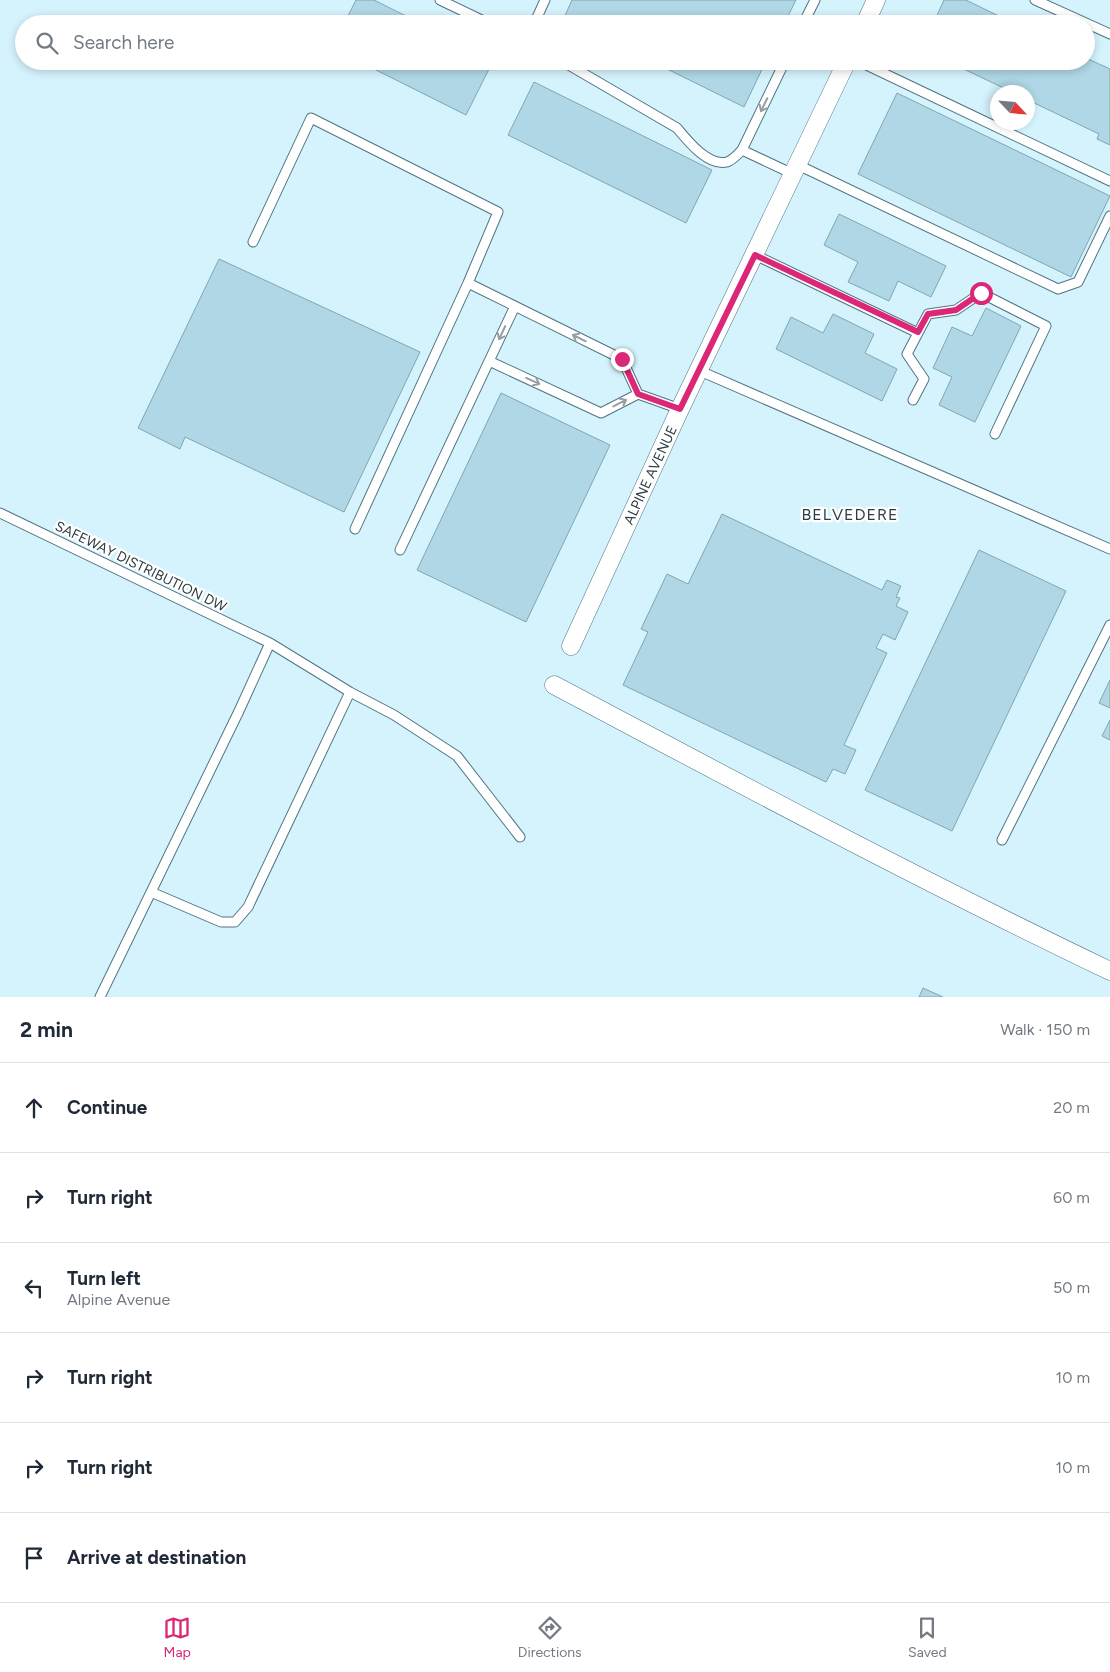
<!DOCTYPE html>
<html lang="en">
<head>
<meta charset="utf-8">
<style>
  body { margin:0; font-family:Figtree,sans-serif; background:#f6f6f7; color:#1f2937 }
  .compass { position:absolute; left:990px; top:85px; width:45px; height:45px; border-radius:50%; background:#fff; box-shadow:0 2px 8px #0003; rotate:116deg }
  .stop { position:absolute; width:15px; height:15px; margin:-11px; border:4px solid #db2777; border-radius:50%; background:#fff }
  .stop.end { background:#db2777; border-color:#fff; box-shadow:0 1px 5px #0008 }
  .list { margin:0; padding:0; list-style:none }
  h2 { display:flex; justify-content:space-between; align-items:center; height:65px; margin:0; padding:0 20px; font-size:21px }
  h2 small { font-size:16px; font-weight:400; color:#747a83 }
  .list li { display:grid; grid-template-columns:32px 1fr auto; gap:15px; align-items:center; box-sizing:border-box; height:90px; padding:0 20px; border-top:1px solid #e0e1e3 }
  .list b { display:block; font-size:19px; white-space:nowrap }
  .list p { margin:0; font-size:16px; white-space:nowrap; color:#747a83 }
  .list em { font-size:16px; font-style:normal; color:#747a83 }
  .icon { flex:none; width:28px; height:28px; fill:none; stroke:currentColor; stroke-width:2; stroke-linecap:round; stroke-linejoin:round }
  .map { position:relative; flex:none; width:1110px; height:997px; overflow:hidden }
  .search { position:absolute; background:#fff; box-shadow:0 2px 8px #0003; left:15px; right:15px; top:15px; height:55px; display:flex; align-items:center; gap:12px; box-sizing:border-box; padding:0 18px; border-radius:28px; color:#747a83; font-size:19px }
  .sheet { height:605px; background:#fff }
  nav { display:flex; justify-content:space-around; align-items:center; box-sizing:border-box; height:70px; border-top:1px solid #e0e1e3; background:#fff; font-size:14px; color:#747a83 }
  nav a { display:grid; justify-items:center; gap:2px }
  nav .on { color:#db2777 }
  .map>svg:first-child { display:block }
  .built { fill:#d5f3fd; fill-rule:evenodd }
  .building { fill:#afd7e5; stroke:#7fa6b3 }
  .lines { fill:none; stroke-linecap:round; stroke-linejoin:round }
  .lane-casing { stroke:#507581; stroke-width:11 }
  .street-casing { stroke:#507581; stroke-width:19 }
  .lane { stroke:#fff; stroke-width:9 }
  .street { stroke:#fff; stroke-width:18 }
  .oneway { stroke:#969ea2 }
  .route { stroke:#db2777; stroke-width:6 }
  .labels { text-anchor:middle; stroke-width:4.5; stroke-linejoin:round; paint-order:stroke }
  .street-label { font-size:14px; fill:#2e3e44; stroke:#fff }
  .quarter-label { font-size:16px; letter-spacing:1px; fill:#2e3e44; stroke:#fff }
</style>
</head>
<body>
<div class="map">
<svg width="1110" height="997" viewBox="0 0 1110 997">
  <rect width="100%" height="100%" fill="#f1f9fc"/>
  <!-- built -->
  <path class="built" d="M0,0H1110V997H0ZM24,24H1086V61H24ZM998,92H1028V122H998Z"/>
  <!-- building -->
  <path class="building" d="M356,0H374L422,24H344Z
    M572,0H796L784,24H575L564,18Z
    M944,0H966L1015,24H933Z
    M1086,58L1110,69V145L1097,139L1099,134L1028,100V92H1012L947,61H1086Z
    M358,61H493L466,115Z
    M651,61H766L744,107Z
    M534,82L712,170L686,223L508,135Z
    M897,93L1110,196L1071,277L858,174Z
    M839,214L946,266L931,297L898,281L889,301L848,282L858,262L824,245Z
    M219,259L420,352L344,512L185,437L180,449L138,428Z
    M986,308L1021,326L975,422L939,405L952,377L933,368L952,327L972,336Z
    M833,314L874,334L865,353L897,369L882,401L776,349L791,317L823,333Z
    M501,393L610,445L526,622L417,570Z
    M722,514L882,590L887,580L901,586L896,597L900,598L896,606L908,612L895,640L883,634L876,648L887,653L844,745L856,750L845,774L833,769L826,782L623,685L648,632L641,629L667,574L688,584Z
    M979,550L1066,591L952,831L865,790Z
    M1110,680V708L1099,703Z
    M1110,720V740L1102,736Z
    M923,988L943,997H919Z"/>
  <g class="lines">
    <defs>
      <path id="lane" d="M440,0L490,24
        M1035,0L1110,34
        M534,24L545,0
        M803,24L815,0
        M562,61L677,128C687,140 708,167 727,162C733,160 738,154 742,150L793,174
        M858,61L1110,181
        M742,150L785,61
        M798,165L1058,289L1078,282L1110,216
        M253,242L311,118L498,212L468,283L355,529
        M755,255L918,333L907,354L924,379L913,400
        M468,283L622,359L638,394L680,409
        M918,333L928,314L956,310L981,293L1046,326L995,434
        M489,361L601,413L638,394
        M700,371L1110,549
        M0,513L270,643L350,692L394,715L457,756L520,837
        M400,550L515,306
        M1002,840L1110,625
        M151,892L221,922H235L248,907L350,692
        M100,997L239,711L270,643"/>
      <path id="street" d="M865,24L876,0
        M571,646L680,409L847,61
        M554,685C738,783 922,881 1110,971"/>
    </defs>
    <!-- lane casing -->
    <use href="#lane" class="lane-casing"/>
    <!-- street casing -->
    <use href="#street" class="street-casing"/>
    <!-- lane -->
    <use href="#lane" class="lane"/>
    <!-- street -->
    <use href="#street" class="street"/>
  </g>
  <!-- one-way arrows -->
  <defs><path id="oneway-shaft" d="M-6 0H5M1.5-3L5.5 0L1.5 3" fill="none" stroke-width="1.6" stroke-linecap="round" stroke-linejoin="round" transform="scale(1.25)"/></defs>
  <g class="oneway">
    <use href="#oneway-shaft" transform="translate(764 105) rotate(116)"/>
    <use href="#oneway-shaft" transform="translate(502 333) rotate(115)"/>
    <use href="#oneway-shaft" transform="translate(579 338) rotate(-153)"/>
    <use href="#oneway-shaft" transform="translate(533 381) rotate(25)"/>
    <use href="#oneway-shaft" transform="translate(620 403) rotate(-27)"/>
  </g>
  <g class="lines">
    <!-- route -->
    <path class="route" d="M622,359L638,394L680,409L755,255L918,332L928,314L956,310L981,293"/>
  </g>
  <g class="labels">
    <!-- street labels -->
    <g class="street-label">
      <text transform="translate(650 475) rotate(-65)" y="5">ALPINE AVENUE</text>
      <text transform="translate(141 566) rotate(26)" y="5">SAFEWAY DISTRIBUTION DW</text>
    </g>
    <!-- quarter labels -->
    <g class="quarter-label">
      <text x="850" y="520">BELVEDERE</text>
    </g>
  </g>
</svg>
<svg class="compass" viewBox="-18 -18 36 36"><path d="M0-13l5 13h-10z" fill="#e53935"/><path d="M0 13l5-13h-10z" fill="#747a83"/></svg>
<div class="stop" style="left:981px;top:293px"></div>
<div class="stop end" style="left:622px;top:359px"></div>
<div class="search"><svg class="icon" aria-label="search" viewBox="0 0 24 24"><circle cx="10" cy="10" r="6"/><path d="M15 15l6 6"/></svg>Search here</div>
</div>
<section class="sheet">
<h2>2 min<small>Walk · 150 m</small></h2>
<ul class="list">
<li><svg class="icon" aria-label="ahead" viewBox="0 0 24 24"><path d="M12 20V5M6 11l6-6 6 6"/></svg><div><b>Continue</b></div><em>20 m</em></li>
<li><svg class="icon" aria-label="right" viewBox="0 0 24 24"><path d="M7 20v-9h11M14 6l5 5-5 5"/></svg><div><b>Turn right</b></div><em>60 m</em></li>
<li><svg class="icon" aria-label="left" viewBox="0 0 24 24"><path d="M17 20v-9H6M10 6l-5 5 5 5"/></svg><div><b>Turn left</b><p>Alpine Avenue</p></div><em>50 m</em></li>
<li><svg class="icon" aria-label="right" viewBox="0 0 24 24"><path d="M7 20v-9h11M14 6l5 5-5 5"/></svg><div><b>Turn right</b></div><em>10 m</em></li>
<li><svg class="icon" aria-label="right" viewBox="0 0 24 24"><path d="M7 20v-9h11M14 6l5 5-5 5"/></svg><div><b>Turn right</b></div><em>10 m</em></li>
<li><svg class="icon" aria-label="arrive" viewBox="0 0 24 24"><path d="M6 21V4h12l-3 4 3 4H6"/></svg><div><b>Arrive at destination</b></div></li>
</ul>
</section>
<nav>
<a class="on"><svg class="icon" aria-label="map" viewBox="0 0 24 24"><path d="M3 6l6-2 6 2 6-2v14l-6 2-6-2-6 2zM9 4v14M15 6v14"/></svg>Map</a>
<a><svg class="icon" aria-label="directions" viewBox="0 0 24 24"><path d="M12 3l9 9-9 9-9-9zM9 14v-3h6M13 9l2 2-2 2"/></svg>Directions</a>
<a><svg class="icon" aria-label="saved" viewBox="0 0 24 24"><path d="M7 4h10v16l-5-4-5 4z"/></svg>Saved</a>
</nav>
</body>
</html>
